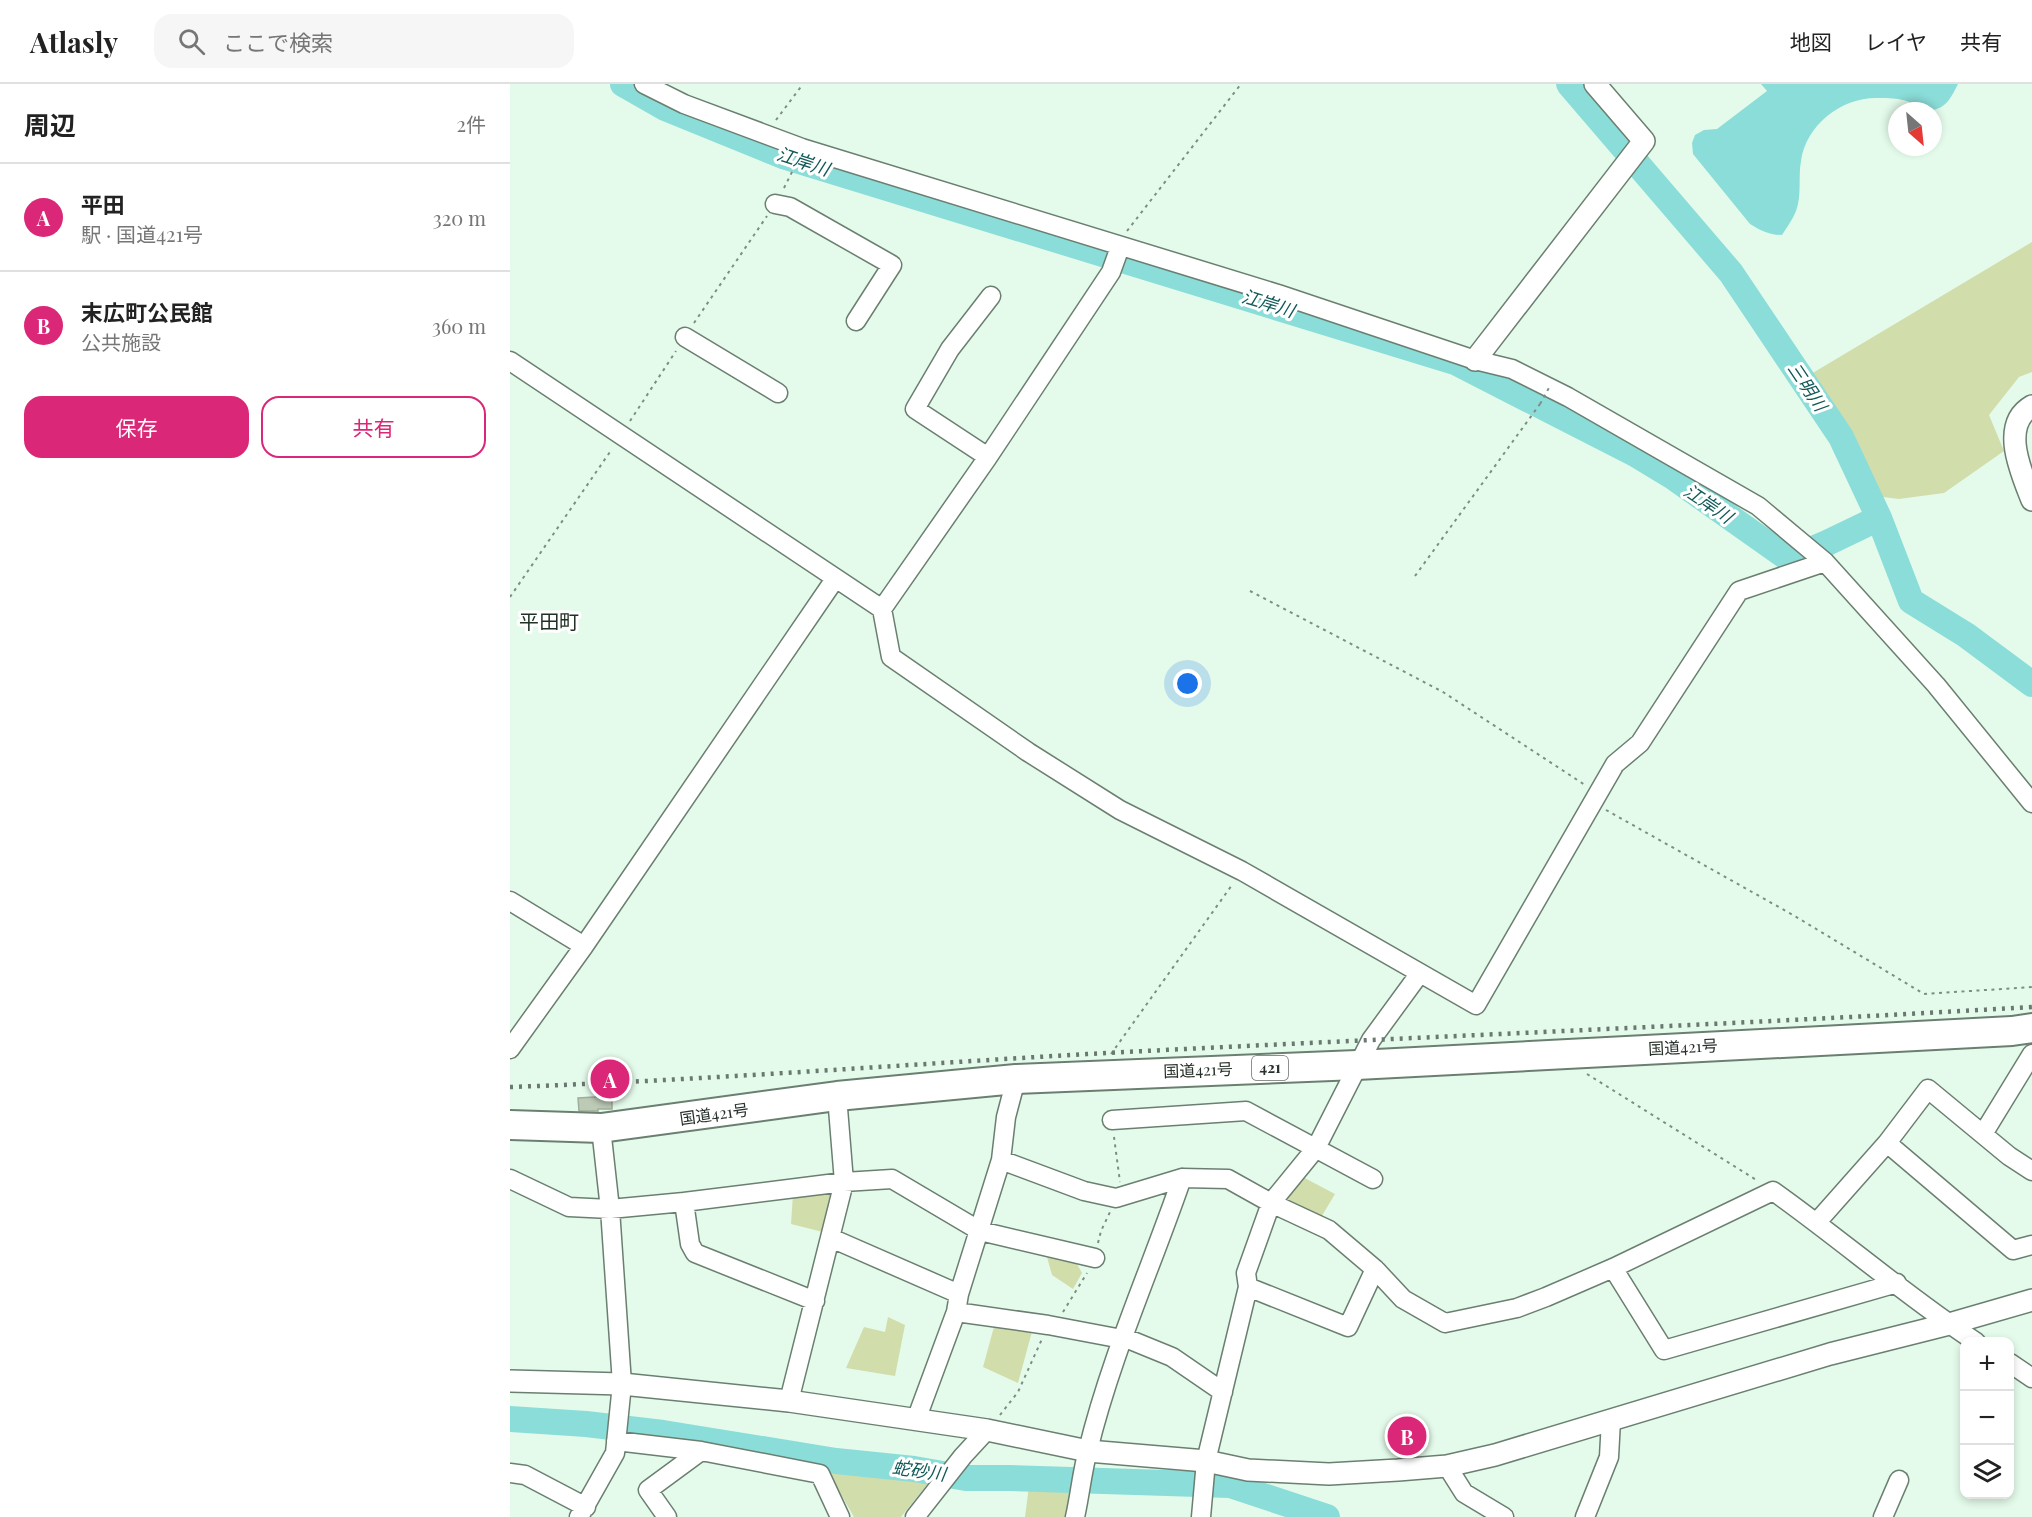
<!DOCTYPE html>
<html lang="ja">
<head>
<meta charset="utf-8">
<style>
  body { margin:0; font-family:"Playfair Display","Noto Sans JP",serif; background:#f6f6f6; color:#222 }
  .controls { position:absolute; right:18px; bottom:18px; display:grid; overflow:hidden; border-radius:12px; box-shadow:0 3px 9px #0003 }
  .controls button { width:54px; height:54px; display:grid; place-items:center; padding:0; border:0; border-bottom:2px solid #e0e0e0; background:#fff; color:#222; font:30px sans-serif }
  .compass { position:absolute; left:1378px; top:18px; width:54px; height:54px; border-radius:50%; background:#fff; box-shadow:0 3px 9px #0003; rotate:153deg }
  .you { position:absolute; left:678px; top:600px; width:21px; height:21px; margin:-15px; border:4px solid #fff; border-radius:50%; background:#1a73e8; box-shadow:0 0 0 9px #1a73e833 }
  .badge { display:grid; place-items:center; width:39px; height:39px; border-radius:50%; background:#db2777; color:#fff; font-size:20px; font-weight:700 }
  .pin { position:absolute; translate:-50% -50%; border:3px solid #fff; box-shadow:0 2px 6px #0006 }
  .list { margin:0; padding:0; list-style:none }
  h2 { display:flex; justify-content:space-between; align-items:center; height:78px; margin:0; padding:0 24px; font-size:26px }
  h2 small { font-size:20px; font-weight:400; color:#767676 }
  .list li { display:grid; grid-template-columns:39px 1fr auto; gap:18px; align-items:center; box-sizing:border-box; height:108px; padding:0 24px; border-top:2px solid #e0e0e0 }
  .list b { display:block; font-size:22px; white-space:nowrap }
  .list p { margin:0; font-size:20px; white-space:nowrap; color:#767676 }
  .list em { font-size:20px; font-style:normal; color:#767676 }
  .actions { display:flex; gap:12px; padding:18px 24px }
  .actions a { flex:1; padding:14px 0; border:2px solid #db2777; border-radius:18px; text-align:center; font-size:21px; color:#db2777 }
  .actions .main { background:#db2777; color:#fff }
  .icon { flex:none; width:33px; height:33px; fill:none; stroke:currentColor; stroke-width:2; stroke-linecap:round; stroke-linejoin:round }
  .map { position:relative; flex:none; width:1522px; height:1433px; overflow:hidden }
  header { display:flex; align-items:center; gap:36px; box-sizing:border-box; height:84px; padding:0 30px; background:#fff; border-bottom:2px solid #e0e0e0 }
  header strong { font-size:28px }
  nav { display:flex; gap:33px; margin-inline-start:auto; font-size:21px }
  .search { width:420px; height:54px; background:#f6f6f6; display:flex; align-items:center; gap:15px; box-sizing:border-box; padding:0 21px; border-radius:18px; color:#767676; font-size:22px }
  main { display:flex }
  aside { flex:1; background:#fff }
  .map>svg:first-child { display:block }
  .green { fill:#d2ddac }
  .water { fill:#8bddd9 }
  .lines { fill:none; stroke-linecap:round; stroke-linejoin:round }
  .river { stroke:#8bddd9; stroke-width:26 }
  .building { fill:#bccab6; stroke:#a0ae9a; stroke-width:1.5 }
  .minor-casing { stroke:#6a7f70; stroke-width:21 }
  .tertiary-casing { stroke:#6a7f70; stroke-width:24 }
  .trunk-casing { stroke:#6a7f70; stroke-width:32 }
  .path { stroke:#7e8d83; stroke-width:2; stroke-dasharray:3 4.5; stroke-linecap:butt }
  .minor { stroke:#fff; stroke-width:18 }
  .tertiary { stroke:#fff; stroke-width:21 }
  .trunk { stroke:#fff; stroke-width:28 }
  .rail { stroke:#6a786f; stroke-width:4.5; stroke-dasharray:3 6; stroke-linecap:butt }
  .path-bridge { stroke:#7e8d83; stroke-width:2; stroke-dasharray:3 4.5; stroke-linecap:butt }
  .labels { text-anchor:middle; stroke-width:6; stroke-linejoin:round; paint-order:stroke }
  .shield { fill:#fff; stroke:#686e6a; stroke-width:1.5 }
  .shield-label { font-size:15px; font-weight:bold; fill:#27302a }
  .street-label { font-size:16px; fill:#27302a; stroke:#fff }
  .water-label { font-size:18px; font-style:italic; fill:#115957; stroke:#fff }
  .quarter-label { font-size:20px; fill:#203226; stroke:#fff }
</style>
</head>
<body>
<header>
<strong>Atlasly</strong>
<div class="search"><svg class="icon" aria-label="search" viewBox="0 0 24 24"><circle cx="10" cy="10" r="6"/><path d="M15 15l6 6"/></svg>ここで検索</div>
<nav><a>地図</a><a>レイヤ</a><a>共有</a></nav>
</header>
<main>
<aside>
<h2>周辺<small>2件</small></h2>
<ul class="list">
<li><span class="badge">A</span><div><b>平田</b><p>駅 · 国道421号</p></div><em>320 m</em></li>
<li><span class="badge">B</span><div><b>末広町公民館</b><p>公共施設</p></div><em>360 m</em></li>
</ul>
<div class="actions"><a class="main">保存</a><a>共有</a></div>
</aside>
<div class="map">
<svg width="1522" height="1433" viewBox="0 0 1522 1433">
  <rect width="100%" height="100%" fill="#e4fbeb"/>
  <!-- green -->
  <path class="green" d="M1522,158V288L1509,293L1479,331L1494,367L1434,409L1389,415L1365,412L1335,349L1296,293Z
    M789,1091L825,1110L810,1135L776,1119L774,1108Z
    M316,1106L323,1113L313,1148L281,1140L283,1110Z
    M537,1173L567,1180L572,1189L563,1205L542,1191Z
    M378,1233L395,1241L385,1292L336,1284L354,1243L375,1248Z
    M485,1239L523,1244L508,1299L473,1283Z
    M318,1388L419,1398L391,1433H344Z
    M519,1402L561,1407L558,1433H515Z"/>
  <!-- water -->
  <path class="water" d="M1251,0H1448C1439,18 1434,27 1413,27C1400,14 1384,14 1366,14C1331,14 1296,41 1291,77C1288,93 1292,111 1286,127C1283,135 1277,143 1272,151C1260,151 1251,147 1240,140L1183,70L1182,59L1185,51L1194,46L1207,45L1257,7Z"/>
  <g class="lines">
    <!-- river -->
    <path class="river" d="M113,0L155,24L273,72L945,278L1125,370L1163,393L1279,475L1317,459L1369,434
      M1059,0L1221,189L1331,353L1369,434L1401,517L1456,551L1522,600
      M0,1335L76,1340L153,1349L326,1377L404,1385L456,1394H500L720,1401L817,1433"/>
  </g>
  <!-- building -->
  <path class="building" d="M102,1012V1025H88V1027H69L68,1014Z"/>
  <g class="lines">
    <defs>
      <path id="minor" d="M134,0L174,20L292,64L768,210L965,276L1002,285L1058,313L1248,422L1315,478L1426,601L1522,719
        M265,120L280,123L382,181L346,237
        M610,163L601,188L478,373L372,525L381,573L518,668L610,726L732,787L966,921L1105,680L1130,659L1229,507L1315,478
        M175,253L268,309
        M0,277L372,525
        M478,373L405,325L440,265L481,212
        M0,817L74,862
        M0,965L74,862L325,495
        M602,1036L736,1027L863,1095
        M1473,1050L1522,970
        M1377,1059L1503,1166L1522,1161
        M491,1076L574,1107L606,1114L672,1094L718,1095L761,1119L819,1146L865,1185L893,1215L935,1239L1007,1224L1036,1213L1103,1184L1263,1107C1332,1156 1396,1212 1466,1258
        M0,1095L59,1123L100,1125L174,1118L334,1098L382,1095L470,1147L585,1174
        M174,1118L180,1160L185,1169L305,1217
        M1307,1138L1377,1059L1418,1005L1499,1072L1522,1087
        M321,1154L449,1210
        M1103,1184L1154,1266L1387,1199
        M738,1203L838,1243L865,1185
        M446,1228L538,1241L612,1255
        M613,1253L662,1273L713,1308
        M1500,1279L1522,1294
        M279,1317L334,1098L327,1012
        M406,1336L446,1228L449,1210L491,1076L496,1033L506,995
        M106,1357L191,1367L310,1390L330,1433
        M937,1382L954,1409L994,1433
        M0,1389L15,1391L76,1423
        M69,1433L105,1369L112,1300L100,1125L91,1044
        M157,1433L138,1406L191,1367
        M405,1433L453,1372L477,1346
        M565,1433C570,1411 572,1388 578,1366C601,1272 641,1184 672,1094
        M691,1433L696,1377L738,1203L736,1189L761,1119L806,1064L861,956L910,889
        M1075,1433L1099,1373L1101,1336
        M1373,1433L1389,1396"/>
      <path id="tertiary" d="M965,276L1134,57L1085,0
        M1522,322C1489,341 1512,390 1522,416
        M0,1297L112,1300L279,1317L477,1346L578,1367L696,1377L738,1386L819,1390L888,1386L937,1382L985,1371L1320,1270L1439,1240L1522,1216"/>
      <path id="trunk" d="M0,1041L91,1044L327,1012L506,995L847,981L1502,947L1522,944"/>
    </defs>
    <!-- minor casing -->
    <use href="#minor" class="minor-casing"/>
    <!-- tertiary casing -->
    <use href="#tertiary" class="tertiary-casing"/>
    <!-- trunk casing -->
    <use href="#trunk" class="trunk-casing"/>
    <!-- path -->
    <path class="path" d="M266,36L293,0
      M274,104L286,80
      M617,147L731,0
      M184,239L257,132
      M120,337L166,267
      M905,492L1030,320
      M740,507L933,608L1075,701
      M0,513L102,365
      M1096,726L1283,831L1414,910L1522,903
      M601,970L722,801
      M1077,990L1248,1097
      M604,1053L610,1098
      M588,1159L591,1147L600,1128
      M553,1228L577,1189
      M490,1331L508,1308L532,1255"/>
    <!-- minor -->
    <use href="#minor" class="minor"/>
    <!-- tertiary -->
    <use href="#tertiary" class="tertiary"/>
    <!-- trunk -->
    <use href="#trunk" class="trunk"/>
    <!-- rail -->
    <path class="rail" d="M0,1003C199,996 398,980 596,969C905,953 1214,941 1522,923"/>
    <!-- path-bridge -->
    <path class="path-bridge" d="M1030,320L1040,302"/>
  </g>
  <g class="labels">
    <!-- shield labels -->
    <rect class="shield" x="742" y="972" width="36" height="24" rx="4.5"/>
    <g class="shield-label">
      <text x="760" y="989">421</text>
    </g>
    <!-- street labels -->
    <g class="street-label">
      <text transform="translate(1173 963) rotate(-3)" y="6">国道421号</text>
      <text transform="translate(688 986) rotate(-2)" y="6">国道421号</text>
      <text transform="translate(204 1030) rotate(-8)" y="6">国道421号</text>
    </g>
    <!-- water labels -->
    <g class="water-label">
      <text transform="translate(293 78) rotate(18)" y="6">江岸川</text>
      <text transform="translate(758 220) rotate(17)" y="6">江岸川</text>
      <text transform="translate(1297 303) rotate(56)" y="6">三明川</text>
      <text transform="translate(1198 420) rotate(34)" y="6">江岸川</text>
      <text transform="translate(409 1387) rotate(8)" y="6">蛇砂川</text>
    </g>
    <!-- quarter labels -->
    <g class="quarter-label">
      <text x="39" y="545">平田町</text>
    </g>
  </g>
</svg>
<div class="controls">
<button>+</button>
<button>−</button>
<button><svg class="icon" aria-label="layers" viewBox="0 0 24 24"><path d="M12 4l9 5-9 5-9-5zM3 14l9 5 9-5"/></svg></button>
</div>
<svg class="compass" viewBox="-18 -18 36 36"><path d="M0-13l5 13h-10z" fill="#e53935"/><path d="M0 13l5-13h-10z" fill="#767676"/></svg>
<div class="you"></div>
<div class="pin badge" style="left:100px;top:995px">A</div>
<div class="pin badge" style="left:897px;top:1352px">B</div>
</div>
</main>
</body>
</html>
